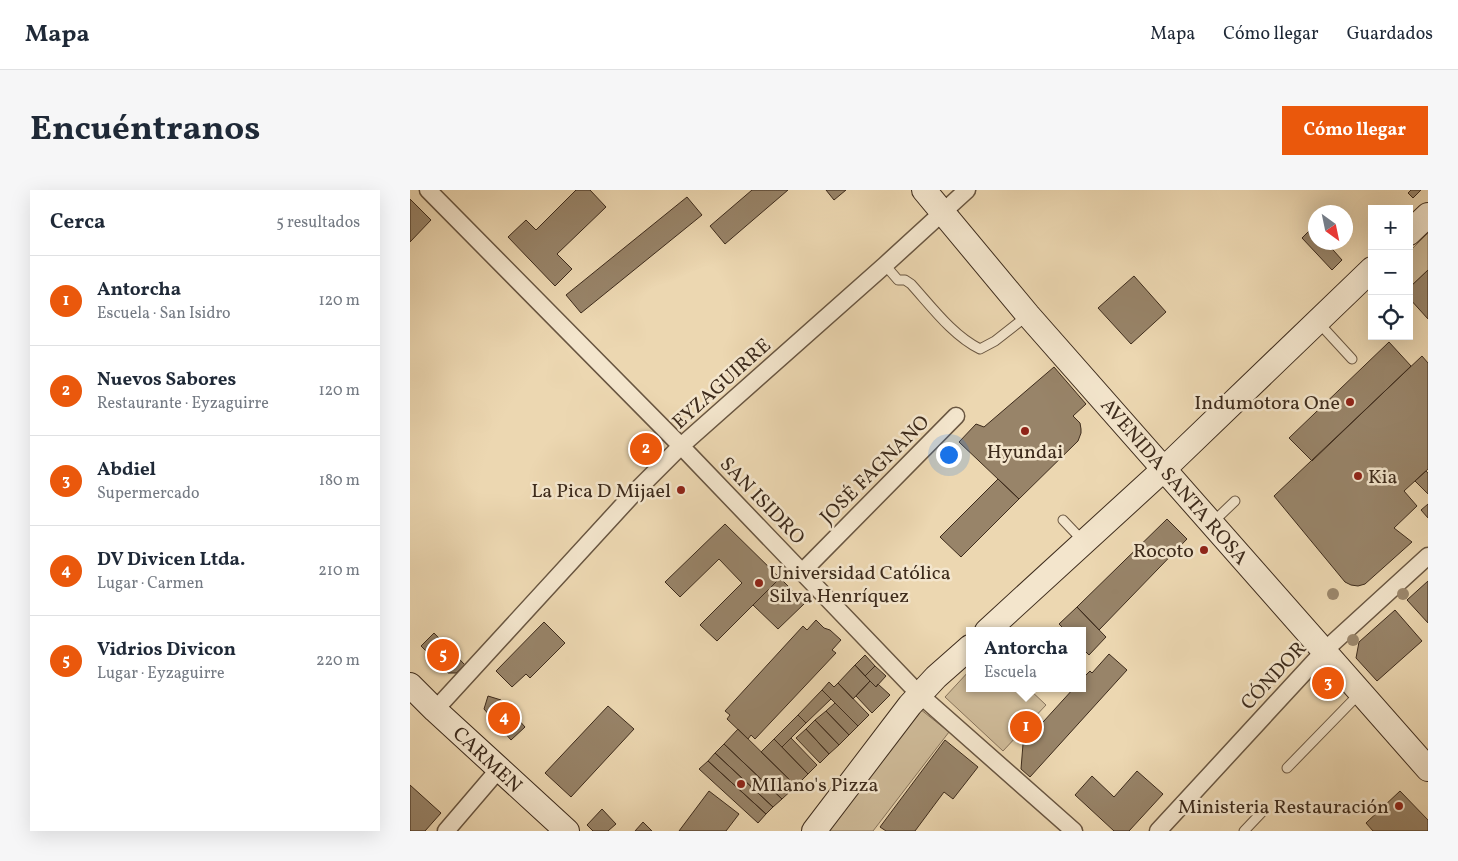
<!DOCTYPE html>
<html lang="es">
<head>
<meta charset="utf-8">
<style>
  body { margin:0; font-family:Vollkorn,serif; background:#f6f6f7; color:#1f2937 }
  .controls { position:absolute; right:15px; top:15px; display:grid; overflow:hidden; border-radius:0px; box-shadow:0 5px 20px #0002 }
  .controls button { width:45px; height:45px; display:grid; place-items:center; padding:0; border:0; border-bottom:1px solid #e0e1e3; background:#fff; color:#1f2937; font:25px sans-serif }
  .compass { position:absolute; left:898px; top:15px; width:45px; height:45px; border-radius:50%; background:#fff; box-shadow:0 5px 20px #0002; rotate:147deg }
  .you { position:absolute; left:538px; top:264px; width:18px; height:18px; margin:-12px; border:4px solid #fff; border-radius:50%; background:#1a73e8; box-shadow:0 0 0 8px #1a73e833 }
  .badge { display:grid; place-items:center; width:32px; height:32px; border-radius:50%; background:#ea580c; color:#fff; font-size:16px; font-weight:700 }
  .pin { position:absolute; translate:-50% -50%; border:2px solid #fff; box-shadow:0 1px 5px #0006 }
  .popup { position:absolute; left:556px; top:437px; width:120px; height:65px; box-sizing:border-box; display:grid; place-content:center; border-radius:0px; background:#fff; filter:drop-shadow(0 1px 4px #0005); font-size:16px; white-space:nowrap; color:#747a83 }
  .popup b { font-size:19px; color:#1f2937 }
  .popup::after { content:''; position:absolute; left:50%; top:100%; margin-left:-10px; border:10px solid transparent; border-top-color:#fff }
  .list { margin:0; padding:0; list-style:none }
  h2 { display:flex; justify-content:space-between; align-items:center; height:65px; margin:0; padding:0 20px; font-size:21px }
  h2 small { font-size:16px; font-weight:400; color:#747a83 }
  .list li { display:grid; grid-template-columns:32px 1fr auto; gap:15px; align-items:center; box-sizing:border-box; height:90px; padding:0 20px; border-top:1px solid #e0e1e3 }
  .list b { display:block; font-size:19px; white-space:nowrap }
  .list p { margin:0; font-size:16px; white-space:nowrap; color:#747a83 }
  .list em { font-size:16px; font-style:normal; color:#747a83 }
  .icon { flex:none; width:28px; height:28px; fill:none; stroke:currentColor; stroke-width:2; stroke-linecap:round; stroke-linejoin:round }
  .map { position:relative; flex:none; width:1018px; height:641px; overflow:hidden; border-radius:0px }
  header { display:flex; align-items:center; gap:30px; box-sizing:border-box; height:70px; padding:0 25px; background:#fff; border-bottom:1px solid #e0e1e3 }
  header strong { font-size:24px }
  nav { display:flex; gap:28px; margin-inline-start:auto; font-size:18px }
  .intro { display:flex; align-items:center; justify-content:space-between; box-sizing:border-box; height:120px; padding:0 30px }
  h1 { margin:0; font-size:35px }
  .button { padding:12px 22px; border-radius:0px; background:#ea580c; color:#fff; font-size:18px; font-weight:700 }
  main { display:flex; gap:30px; padding:0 30px }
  aside { flex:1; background:#fff; border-radius:0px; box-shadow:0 5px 20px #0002 }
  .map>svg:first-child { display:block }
  .green { fill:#ceba98; stroke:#86725a }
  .building { fill:#988469; stroke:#3d2b1c }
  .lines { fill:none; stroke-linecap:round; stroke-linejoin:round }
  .service-casing { stroke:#695641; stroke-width:11 }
  .minor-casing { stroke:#695641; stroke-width:19 }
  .secondary-casing { stroke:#3d2b1c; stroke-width:26 }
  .service { stroke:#f3e5cc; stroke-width:9 }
  .minor { stroke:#f3e5cc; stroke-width:16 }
  .secondary { stroke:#f3e5cc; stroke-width:24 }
  .tree { fill:#9c886d }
  .poi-dot { fill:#8f2418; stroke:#f3e5cc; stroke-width:2 }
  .labels { text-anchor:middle; stroke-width:5; stroke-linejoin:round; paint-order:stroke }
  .street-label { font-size:20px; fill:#3d2b1c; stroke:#f3e5cc }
  .poi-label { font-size:20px; fill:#3d2b1c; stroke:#f3e5cc; text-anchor:end }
</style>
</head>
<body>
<header>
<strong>Mapa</strong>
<nav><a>Mapa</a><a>Cómo llegar</a><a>Guardados</a></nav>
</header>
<div class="intro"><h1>Encuéntranos</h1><a class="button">Cómo llegar</a></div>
<main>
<aside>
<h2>Cerca<small>5 resultados</small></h2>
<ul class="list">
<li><span class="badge">1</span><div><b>Antorcha</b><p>Escuela · San Isidro</p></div><em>120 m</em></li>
<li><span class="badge">2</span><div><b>Nuevos Sabores</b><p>Restaurante · Eyzaguirre</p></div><em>120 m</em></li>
<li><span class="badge">3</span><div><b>Abdiel</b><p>Supermercado</p></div><em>180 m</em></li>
<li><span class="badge">4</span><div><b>DV Divicen Ltda.</b><p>Lugar · Carmen</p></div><em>210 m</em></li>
<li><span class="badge">5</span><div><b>Vidrios Divicon</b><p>Lugar · Eyzaguirre</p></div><em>220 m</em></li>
</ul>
</aside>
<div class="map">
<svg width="1018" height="641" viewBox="0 0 1018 641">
  <rect width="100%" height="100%" fill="#ecd7b1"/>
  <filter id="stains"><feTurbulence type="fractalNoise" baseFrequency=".004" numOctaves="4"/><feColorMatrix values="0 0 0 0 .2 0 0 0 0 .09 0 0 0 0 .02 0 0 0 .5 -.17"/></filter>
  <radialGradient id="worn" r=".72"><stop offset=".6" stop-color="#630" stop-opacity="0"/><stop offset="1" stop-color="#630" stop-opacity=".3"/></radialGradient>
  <!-- green -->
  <path class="green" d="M1018,43V80L999,98V62Z
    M560,480V498H618L636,515L593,561L535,507Z
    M510,519L539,542L463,641H418Z"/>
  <!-- building -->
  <path class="building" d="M166,0H180L196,17L147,64L162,79L145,96L98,47L116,30L126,40Z
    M342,0H378L315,54L300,36Z
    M416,0H436L424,10Z
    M1001,0H1011L1003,8L998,3Z
    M277,7L292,25L171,123L156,105Z
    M0,9L21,30L0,52Z
    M902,38L906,42V52H916L932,70L922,80L892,48Z
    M1018,80V129L999,108V98Z
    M724,86L756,122L721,154L688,118Z
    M979,152L1001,176L902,271L879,248Z
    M1012,166L1018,173V279L994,301L1007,316L984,338L1002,352L955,394L948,396L941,395L935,392L864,306Z
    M644,177L676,214L663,226L670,233L671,239V243L668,251L609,309L549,252L566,234L574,237Z
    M1016,281L1018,283V304L1005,291Z
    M588,289L609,309L551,367L530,347Z
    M1018,314V328L1011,320Z
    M757,329L777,349L689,440L667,417Z
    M315,334L370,388L307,451L290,435L332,393L309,369L270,407L255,392Z
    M370,388L395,413L368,439L343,415Z
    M1018,391V433L997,410Z
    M667,417L696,447L679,465L672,458V441H656L649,434Z
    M985,420L1012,451L967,491L946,468L949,452Z
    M406,430L414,438L420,440L431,450L422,460L426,463L345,549L341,545L338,549L317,529L320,525L315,521L393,436L397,440Z
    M134,432L155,453L120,488L116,484L102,497L86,481Z
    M24,443L55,475L46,483H38L11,456Z
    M699,464L717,480L620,587L611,579L613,554L664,498H672V489L680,481L682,483Z
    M455,465L465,476L455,486L445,475Z
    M445,475L460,491L443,509L428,493Z
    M465,476L476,486L466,497L455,486Z
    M460,491L466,497L468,494L480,505L462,523L446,506Z
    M419,492L424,497L428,493L459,525L448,536L412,500Z
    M412,500L421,509L396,533L388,525Z
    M78,506L91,510L115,537L101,550L74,519Z
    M425,513L448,536L439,545L416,521Z
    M198,516L224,539L161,607L135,583Z
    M416,521L439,545L429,555L405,530Z
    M388,525L396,533L372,557L364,549Z
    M405,530L429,555L419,564L396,539Z
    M328,539L386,596L372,609L314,554Z
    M396,539L419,564L410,573L386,548Z
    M381,548L407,575L398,584L372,557Z
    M364,549L398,584L386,596L351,562Z
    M535,550L568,577L543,609L534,602L505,641H476L470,637Z
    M314,554L372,609L363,617L305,563Z
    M305,563L363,617L356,624L298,571Z
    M298,571L356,624L348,633L289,579Z
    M727,581L753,604L719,641H704L665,605L682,586L704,607Z
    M0,595L31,623L15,641H0Z
    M299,601L329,624L316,641H269Z
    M990,601L1018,630V641H963L956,633Z
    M192,619L206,634L198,641H183L177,635Z
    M233,632L242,641H225Z"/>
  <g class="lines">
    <defs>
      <path id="service" d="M475,75L488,90H495L501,94C521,116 543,146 570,159L585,151L617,126
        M908,132L942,169
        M653,330L673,351
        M802,333L825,311
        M877,578L950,503
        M834,641L854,620"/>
      <path id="minor" d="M18,0L271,256L509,504L664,641
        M392,382L546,226
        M25,520L225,302L271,256L475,75L557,0
        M36,641L89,579
        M748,641L914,461L1018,366"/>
      <path id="secondary" d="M514,0L618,125L1018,579
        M999,43L1018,25
        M577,441L754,279L962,79
        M0,495L25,520L157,641
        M404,641L500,515L526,487L560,457"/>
    </defs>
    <!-- service casing -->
    <use href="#service" class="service-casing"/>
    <!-- minor casing -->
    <use href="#minor" class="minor-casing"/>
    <!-- secondary casing -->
    <use href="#secondary" class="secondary-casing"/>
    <!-- service -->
    <use href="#service" class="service"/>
    <!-- minor -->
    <use href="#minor" class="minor"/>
    <!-- secondary -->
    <use href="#secondary" class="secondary"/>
  </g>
  <!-- trees -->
  <g class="tree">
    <circle cx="923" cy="404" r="6"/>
    <circle cx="993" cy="404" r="6"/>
    <circle cx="943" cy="450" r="6"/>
  </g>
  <!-- markers -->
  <g class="poi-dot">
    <circle cx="940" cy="212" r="5"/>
    <circle cx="615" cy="241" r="5"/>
    <circle cx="948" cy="286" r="5"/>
    <circle cx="271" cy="300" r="5"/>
    <circle cx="794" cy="360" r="5"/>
    <circle cx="349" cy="393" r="5"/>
    <circle cx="331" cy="594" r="5"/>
    <circle cx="989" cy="616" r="5"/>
  </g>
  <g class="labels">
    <!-- street labels -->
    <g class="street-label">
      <text transform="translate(311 193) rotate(-42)" y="7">EYZAGUIRRE</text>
      <text transform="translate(464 279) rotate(-45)" y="7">JOSÉ FAGNANO</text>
      <text transform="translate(765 291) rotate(49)" y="7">AVENIDA SANTA ROSA</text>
      <text transform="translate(353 310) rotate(46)" y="7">SAN ISIDRO</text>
      <text transform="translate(863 485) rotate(-47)" y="7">CÓNDOR</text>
      <text transform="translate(78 569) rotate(43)" y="7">CARMEN</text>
    </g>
    <!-- poi labels -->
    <g class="poi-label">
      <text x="930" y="219">Indumotora One</text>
      <text x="615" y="268" text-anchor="middle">Hyundai</text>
      <text x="958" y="293" text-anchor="start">Kia</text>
      <text x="261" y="307">La Pica D Mijael</text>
      <text x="784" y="367">Rocoto</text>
      <text x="359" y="389" text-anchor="start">Universidad Católica<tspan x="359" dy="23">Silva Henríquez</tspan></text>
      <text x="341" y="601" text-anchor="start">MIlano's Pizza</text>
      <text x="979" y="623">Ministeria Restauración</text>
    </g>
  </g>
  <rect width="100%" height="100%" filter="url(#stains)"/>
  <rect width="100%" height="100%" fill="url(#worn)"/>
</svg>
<div class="controls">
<button>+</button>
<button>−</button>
<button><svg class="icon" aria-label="locate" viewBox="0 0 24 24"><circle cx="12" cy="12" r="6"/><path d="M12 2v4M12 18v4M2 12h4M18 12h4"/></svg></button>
</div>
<svg class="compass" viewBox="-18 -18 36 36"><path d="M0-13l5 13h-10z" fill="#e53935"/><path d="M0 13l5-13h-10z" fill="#747a83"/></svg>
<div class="you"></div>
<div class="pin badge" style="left:616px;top:537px">1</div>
<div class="popup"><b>Antorcha</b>Escuela</div>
<div class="pin badge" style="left:236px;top:259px">2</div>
<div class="pin badge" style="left:918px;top:493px">3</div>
<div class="pin badge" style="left:94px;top:528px">4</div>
<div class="pin badge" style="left:33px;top:465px">5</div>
</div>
</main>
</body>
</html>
